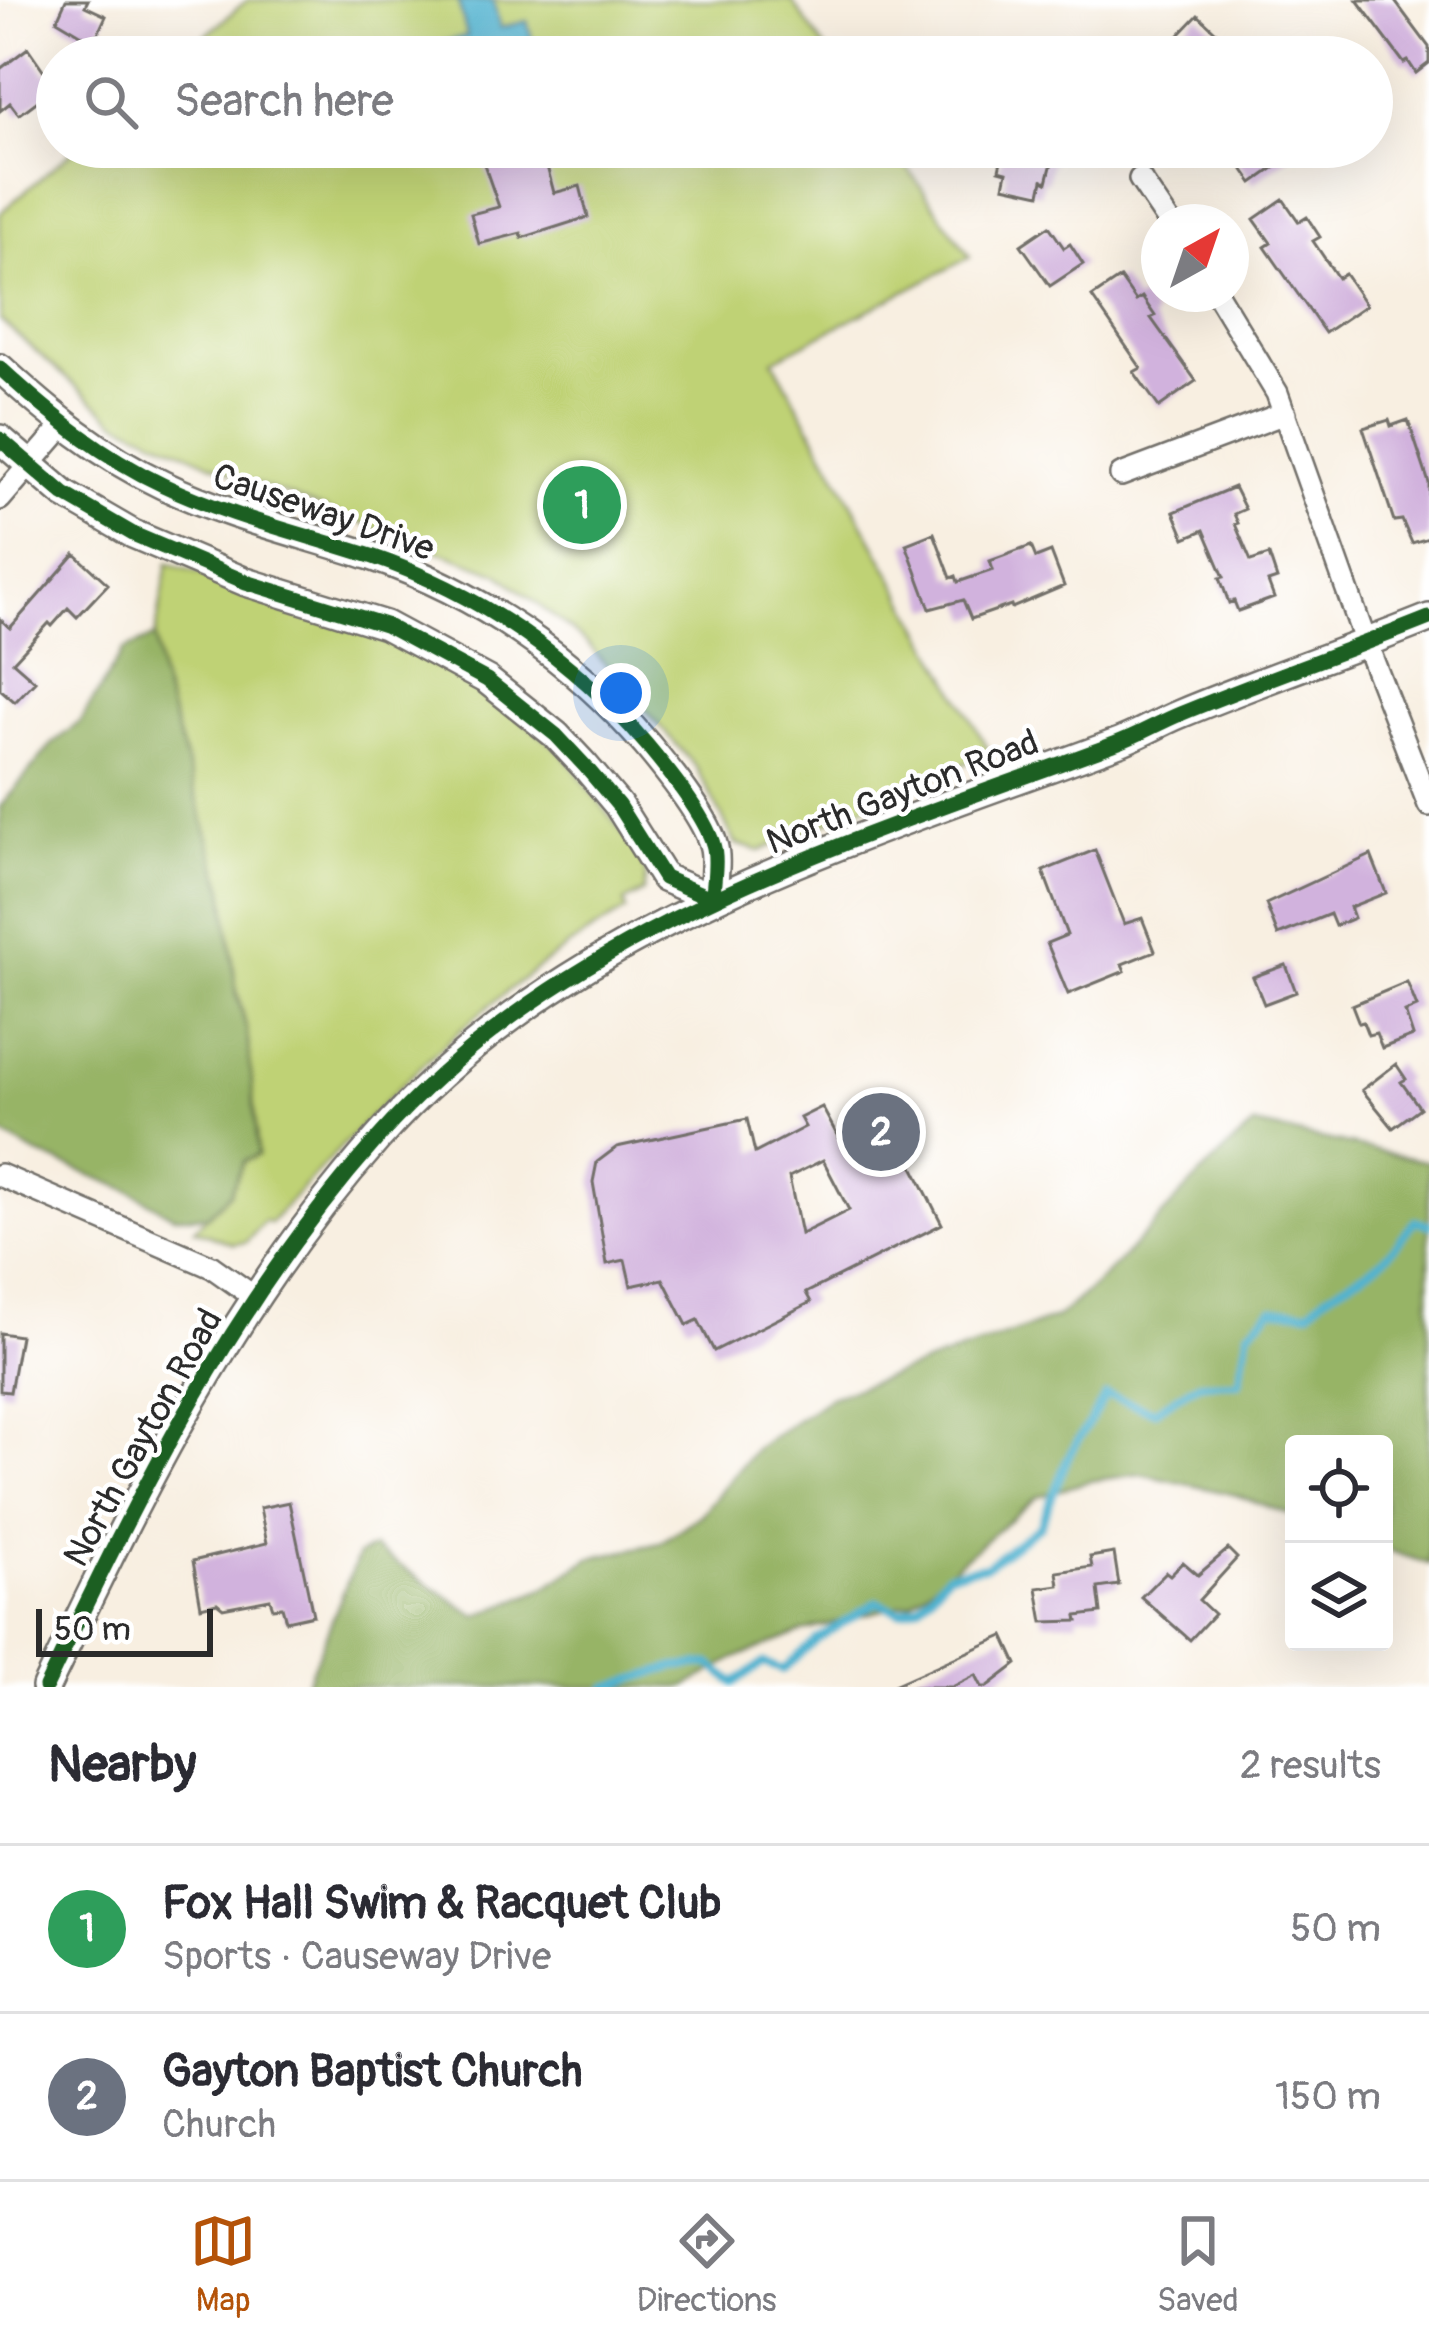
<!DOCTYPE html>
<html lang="en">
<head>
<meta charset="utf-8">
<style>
  body { margin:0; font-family:Pangolin,sans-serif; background:#f7f7f7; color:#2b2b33 }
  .controls { position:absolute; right:36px; bottom:36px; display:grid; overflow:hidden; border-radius:12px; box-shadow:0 12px 48px #0002 }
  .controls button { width:108px; height:108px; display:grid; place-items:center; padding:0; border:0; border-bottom:3px solid #e1e1e2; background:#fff; color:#2b2b33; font:60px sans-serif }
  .compass { position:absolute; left:1141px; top:204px; width:108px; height:108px; border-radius:50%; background:#fff; box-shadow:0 12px 48px #0002; rotate:40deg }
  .scale { position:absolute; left:36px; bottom:30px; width:177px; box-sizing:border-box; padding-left:12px; border:6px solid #2b2b2b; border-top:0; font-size:33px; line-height:42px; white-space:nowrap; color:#2b2b2b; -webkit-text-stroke:9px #fff; paint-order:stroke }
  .you { position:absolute; left:621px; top:693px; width:42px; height:42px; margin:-30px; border:9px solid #fff; border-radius:50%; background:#1a73e8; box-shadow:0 0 0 18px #1a73e833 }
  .badge { display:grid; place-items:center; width:78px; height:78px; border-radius:50%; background:#b45309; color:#fff; font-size:39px; font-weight:700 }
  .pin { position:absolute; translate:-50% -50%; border:6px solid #fff; box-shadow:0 3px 12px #0006 }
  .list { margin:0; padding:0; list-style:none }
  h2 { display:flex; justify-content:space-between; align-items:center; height:156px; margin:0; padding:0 48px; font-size:51px }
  h2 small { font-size:39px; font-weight:400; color:#7c7c81 }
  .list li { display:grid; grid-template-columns:78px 1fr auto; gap:36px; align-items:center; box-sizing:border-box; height:168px; padding:0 48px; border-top:3px solid #e1e1e2 }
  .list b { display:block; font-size:45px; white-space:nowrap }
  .list p { margin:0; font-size:39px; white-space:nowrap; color:#7c7c81 }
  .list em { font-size:39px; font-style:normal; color:#7c7c81 }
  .icon { flex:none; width:66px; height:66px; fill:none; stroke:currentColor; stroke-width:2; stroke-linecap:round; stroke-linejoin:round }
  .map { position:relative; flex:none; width:1429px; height:1687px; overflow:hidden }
  .search { position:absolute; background:#fff; box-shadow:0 12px 48px #0002; left:36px; right:36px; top:36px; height:132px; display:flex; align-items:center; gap:30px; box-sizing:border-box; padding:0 42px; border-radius:66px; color:#7c7c81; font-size:45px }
  .sheet { height:492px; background:#fff }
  nav { display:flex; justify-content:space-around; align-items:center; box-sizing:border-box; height:168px; border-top:3px solid #e1e1e2; background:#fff; font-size:33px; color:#7c7c81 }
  nav a { display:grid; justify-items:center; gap:6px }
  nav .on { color:#b45309 }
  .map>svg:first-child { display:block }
  .green { fill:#bfd275; stroke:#757e50; stroke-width:3 }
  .forest { fill:#97b466; stroke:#617048; stroke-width:3 }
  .water { fill:#51b3d0; stroke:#3e6f7e; stroke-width:3 }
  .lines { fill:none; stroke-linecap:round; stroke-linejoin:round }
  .stream { stroke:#51b3d0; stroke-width:8 }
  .building { fill:#d1b2dd; fill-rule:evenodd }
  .minor-casing { stroke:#73706b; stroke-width:26 }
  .tertiary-casing { stroke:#73706b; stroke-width:32 }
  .minor { stroke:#fff; stroke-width:21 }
  .tertiary { stroke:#fff; stroke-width:27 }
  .cycleway-casing { stroke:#fff; stroke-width:22 }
  .cycleway { stroke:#1b5e20; stroke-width:15 }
  .labels { text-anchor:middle; stroke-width:9; stroke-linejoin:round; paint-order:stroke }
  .street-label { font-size:36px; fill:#2b2b2b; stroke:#fff }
</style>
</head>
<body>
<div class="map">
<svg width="1429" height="1687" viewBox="0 0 1429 1687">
  <rect width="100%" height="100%" fill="#fff"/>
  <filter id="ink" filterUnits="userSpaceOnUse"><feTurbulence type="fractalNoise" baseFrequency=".00833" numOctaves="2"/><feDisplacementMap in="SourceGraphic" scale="24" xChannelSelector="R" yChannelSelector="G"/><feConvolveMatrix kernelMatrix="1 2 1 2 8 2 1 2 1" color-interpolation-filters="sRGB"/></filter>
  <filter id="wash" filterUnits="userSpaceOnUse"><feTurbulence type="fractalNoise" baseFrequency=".004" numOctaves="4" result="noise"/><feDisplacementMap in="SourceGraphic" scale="48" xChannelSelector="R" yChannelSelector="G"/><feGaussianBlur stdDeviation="2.7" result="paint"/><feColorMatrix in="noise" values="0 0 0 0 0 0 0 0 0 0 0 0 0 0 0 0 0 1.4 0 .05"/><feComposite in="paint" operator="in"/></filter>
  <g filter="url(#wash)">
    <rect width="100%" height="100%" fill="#f8efe1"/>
    <!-- green -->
    <path class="green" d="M247,0H791L831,57H181Z
      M77,147H893L970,257L773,360L990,753L760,851L736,844L696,767L587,643L498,573L249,481L115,420L0,320V213Z
      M168,563L380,631L474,681L562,752L640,856L646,876L643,892L624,903L626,911C484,990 379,1106 270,1223L265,1221L246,1242L234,1244L194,1229L230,1193L244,1161L258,1155L247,1031L160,676L155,637Z"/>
    <!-- forest -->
    <path class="forest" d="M155,637L160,676L224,889L237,996L247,1031L258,1155L244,1161L230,1193L207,1216H173L129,1190L35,1153L0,1133V807L53,743L80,722L124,650Z
      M1255,1125L1429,1162V1564L1384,1549V1444H1294V1516L1236,1495L1141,1474L1089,1481L1037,1497L912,1602L804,1631L735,1658L685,1687H305L358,1555L373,1548L477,1616L545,1588L590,1558L660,1543L701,1515L756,1448L830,1397L1056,1318C1129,1262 1183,1183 1255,1125Z"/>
    <!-- water -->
    <path class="water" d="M493,0L500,28L527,21L537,57H444L440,43L467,36L458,1Z"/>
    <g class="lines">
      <!-- stream -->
      <path class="stream" d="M607,1687L675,1667L711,1664L734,1683L764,1663L783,1670L817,1639L877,1602L900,1612L920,1605L948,1573L986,1566L1040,1526L1069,1455L1106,1395L1154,1411L1199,1383L1239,1382L1249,1331L1272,1309L1310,1311C1330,1286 1359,1280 1383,1259C1395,1248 1405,1233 1415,1220L1429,1225"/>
    </g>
    <g id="blocks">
      <!-- building -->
      <path class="building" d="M66,0H88L85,6L106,16L94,42L57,20Z
        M1357,0H1394L1429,47V63L1416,73L1408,61L1404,63Z
        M1198,15L1214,30L1243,57H1158Z
        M28,48L46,74L57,66V115L43,97L19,115L10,103L0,111V69Z
        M478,147H542L554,193L580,186L588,217L522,238L521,233L479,244L471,214L499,207Z
        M1004,147H1056L1047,182L1043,180L1040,194L1004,186L1007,172L999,170Z
        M1228,147H1304L1253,183Z
        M1283,199L1299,222L1307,217L1320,237L1313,241L1338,278L1345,274L1366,305L1325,333L1265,247L1271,243L1254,219Z
        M1049,226L1064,248L1070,244L1083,264L1050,286L1021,245Z
        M1120,278L1136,301L1142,297L1155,316L1151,318L1196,381L1159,407L1134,372L1141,368L1092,297Z
        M1389,420L1391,426L1408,420L1429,483V538L1412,543L1402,520L1394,521L1363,428Z
        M1234,487L1245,509L1234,514L1238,523L1235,524L1251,561L1269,555L1277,579L1268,582L1274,598L1238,611L1234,601L1229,603L1220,578L1224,577L1204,530L1185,538L1174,512Z
        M934,533L951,578L956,576L958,582L993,570L990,561L1031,546L1036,558L1051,552L1064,586L1012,608L1011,605L971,619L963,600L930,609L906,544Z
        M75,554L108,584L77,617L68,608L52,626L49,623L13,662L35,681L15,702L0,689V619L10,628Z
        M1095,850L1124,924L1142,918L1155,951L1122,964L1125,971L1068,994L1047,943L1067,935L1043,871Z
        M1371,855L1386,893L1350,907L1354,918L1335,926L1330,914L1278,935L1266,904Z
        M1286,965L1296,992L1264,1004L1253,977Z
        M1407,982L1417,1007L1405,1012L1413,1036L1382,1048L1376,1033L1368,1035L1363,1022L1359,1023L1352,1005Z
        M1396,1064L1406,1079L1401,1082L1420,1108L1393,1128L1362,1090Z
        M822,1107L843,1146L890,1121L942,1224L806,1293L811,1302L714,1351L698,1320L687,1325L663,1279L631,1286L625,1260L607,1264L593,1182L597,1162L617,1147L747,1119L755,1153L805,1127L800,1118ZM823,1160L849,1210L801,1234L789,1177Z
        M0,1333L20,1336L10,1392L0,1391Z
        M289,1502L313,1615L286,1621L282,1607L273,1608L270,1599L223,1608L217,1603L201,1607L193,1561L267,1543L260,1508Z
        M1228,1549L1237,1558L1199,1600L1214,1614L1190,1640L1141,1597L1166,1572L1170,1575L1183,1562L1198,1575Z
        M1114,1553L1119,1585L1098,1588L1101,1613L1077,1616L1078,1621L1043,1622L1037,1588L1059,1585L1057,1572L1092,1567L1090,1557Z
        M1004,1636L1017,1664L987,1687H982L976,1675L952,1687H889Z"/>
    </g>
  </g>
  <g filter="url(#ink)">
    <use href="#blocks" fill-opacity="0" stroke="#73706b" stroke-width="3"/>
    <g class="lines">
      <defs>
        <path id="minor" d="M1140,179L1169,222
          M1217,294L1277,393L1366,643L1429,805
          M1121,475L1285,413
          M0,499L64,425
          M0,1175L212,1267L253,1296"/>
        <path id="tertiary" d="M0,368C50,414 101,456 163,485C230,517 301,533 371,556C479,593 573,658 647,745C667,769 704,814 713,844C718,859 713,883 713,899L664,878L618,805L585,766L556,735L487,680L385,625L246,582L133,534L64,494L0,439
          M46,1687C141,1489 230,1305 377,1139C567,923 854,841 1114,744C1137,736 1158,723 1180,714C1262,680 1347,651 1429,618"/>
      </defs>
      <!-- minor casing -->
      <use href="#minor" class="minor-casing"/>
      <!-- tertiary casing -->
      <use href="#tertiary" class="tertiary-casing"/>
      <!-- minor -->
      <use href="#minor" class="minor"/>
      <!-- tertiary -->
      <use href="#tertiary" class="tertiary"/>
      <defs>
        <path id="cycleway" d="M0,368C50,414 101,456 163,485C230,517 301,533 371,556C479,593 573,658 647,745C667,769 704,814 713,844C718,859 713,883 713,899L664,878L618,805L585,766L556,735L487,680L385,625L246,582L133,534L64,494L0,439
          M46,1687C141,1489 230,1305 377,1139C567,923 854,841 1114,744C1137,736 1158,723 1180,714C1262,680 1347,651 1429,618"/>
      </defs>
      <!-- cycleway casing -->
      <use href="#cycleway" class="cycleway-casing"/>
      <!-- cycleway -->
      <use href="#cycleway" class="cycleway"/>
    </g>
  </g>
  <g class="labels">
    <!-- street labels -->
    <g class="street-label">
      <text transform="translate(324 511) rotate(19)" y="13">Causeway Drive</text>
      <text transform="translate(902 791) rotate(-21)" y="13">North Gayton Road</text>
      <text transform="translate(142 1437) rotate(-61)" y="13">North Gayton Road</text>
    </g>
  </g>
</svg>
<div class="controls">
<button><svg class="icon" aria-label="locate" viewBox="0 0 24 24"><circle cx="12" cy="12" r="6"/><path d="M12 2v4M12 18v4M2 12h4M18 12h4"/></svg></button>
<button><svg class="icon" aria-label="layers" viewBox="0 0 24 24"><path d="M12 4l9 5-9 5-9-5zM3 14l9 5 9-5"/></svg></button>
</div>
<svg class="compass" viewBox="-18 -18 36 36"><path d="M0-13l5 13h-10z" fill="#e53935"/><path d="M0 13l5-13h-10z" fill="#7c7c81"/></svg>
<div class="scale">50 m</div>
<div class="you"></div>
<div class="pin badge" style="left:582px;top:505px;background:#2e9e5b">1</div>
<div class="pin badge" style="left:881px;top:1132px;background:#6b7280">2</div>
<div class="search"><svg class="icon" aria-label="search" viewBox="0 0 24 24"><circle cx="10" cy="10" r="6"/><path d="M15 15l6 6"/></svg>Search here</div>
</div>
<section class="sheet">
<h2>Nearby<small>2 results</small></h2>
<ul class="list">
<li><span class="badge" style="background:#2e9e5b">1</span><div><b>Fox Hall Swim &amp; Racquet Club</b><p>Sports · Causeway Drive</p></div><em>50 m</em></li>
<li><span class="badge" style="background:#6b7280">2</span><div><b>Gayton Baptist Church</b><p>Church</p></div><em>150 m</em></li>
</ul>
</section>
<nav>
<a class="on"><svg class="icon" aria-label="map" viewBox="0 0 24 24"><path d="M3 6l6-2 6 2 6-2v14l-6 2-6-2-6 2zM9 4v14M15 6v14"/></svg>Map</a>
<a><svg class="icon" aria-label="directions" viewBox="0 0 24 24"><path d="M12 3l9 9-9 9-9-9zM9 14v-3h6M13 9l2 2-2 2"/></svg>Directions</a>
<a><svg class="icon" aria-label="saved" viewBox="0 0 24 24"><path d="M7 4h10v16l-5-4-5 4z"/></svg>Saved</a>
</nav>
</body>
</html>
